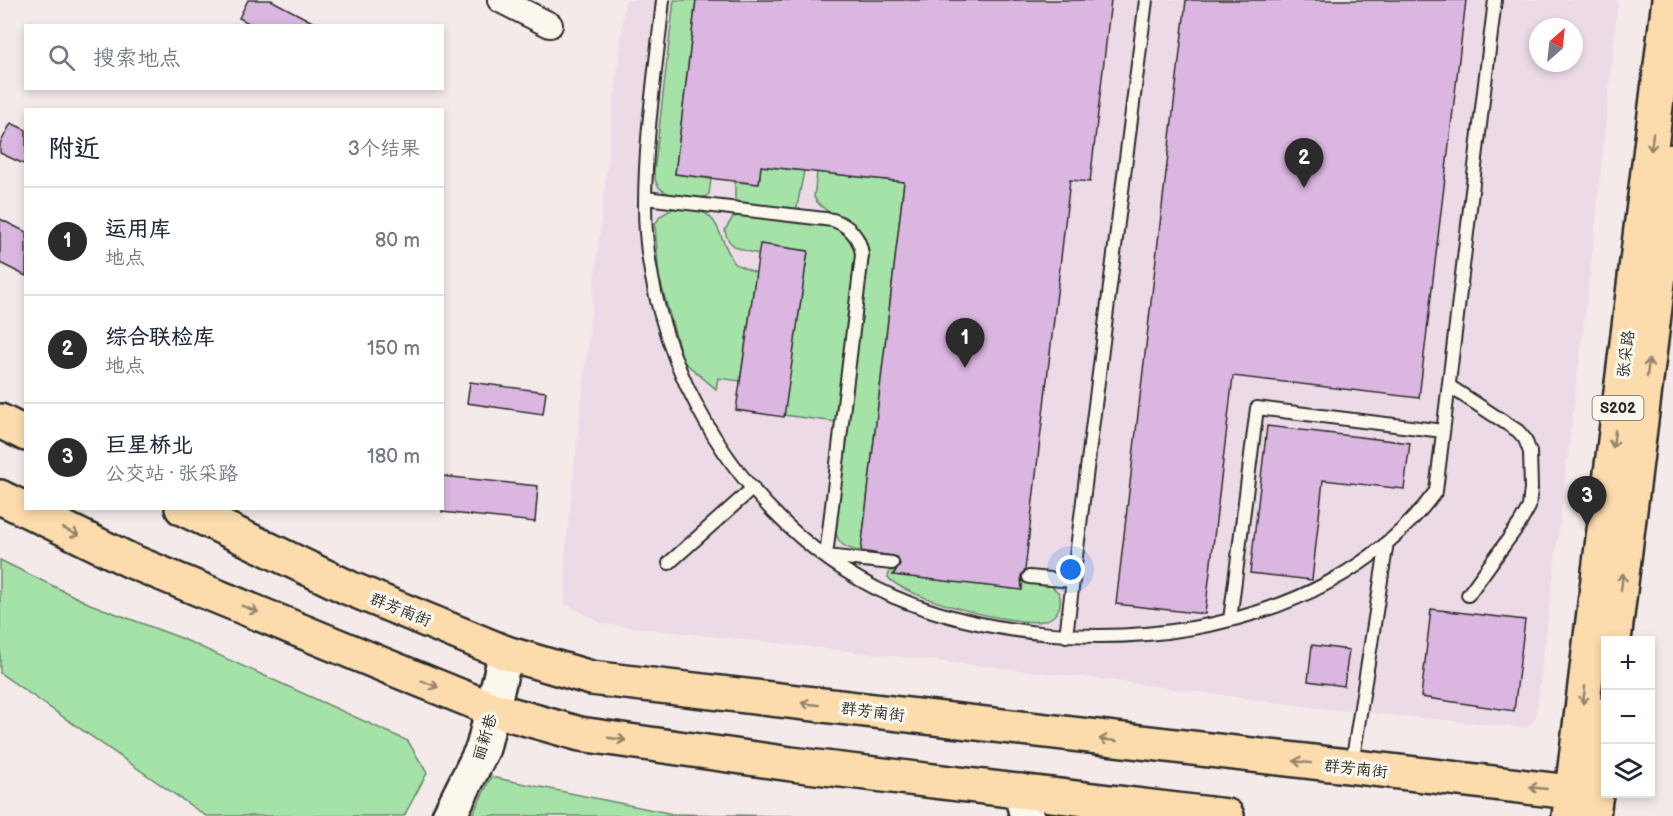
<!DOCTYPE html>
<html lang="zh">
<head>
<meta charset="utf-8">
<style>
  body { margin:0; font-family:"Balsamiq Sans","LXGW WenKai TC",sans-serif; background:#f6f6f7; color:#1f2937 }
  .controls { position:absolute; right:18px; bottom:18px; display:grid; overflow:hidden; border-radius:0px; box-shadow:0 3px 9px #0003 }
  .controls button { width:54px; height:54px; display:grid; place-items:center; padding:0; border:0; border-bottom:2px solid #e0e1e3; background:#fff; color:#1f2937; font:30px sans-serif }
  .compass { position:absolute; left:1529px; top:18px; width:54px; height:54px; border-radius:50%; background:#fff; box-shadow:0 3px 9px #0003; rotate:27deg }
  .you { position:absolute; left:1071px; top:570px; width:21px; height:21px; margin:-15px; border:4px solid #fff; border-radius:50%; background:#1a73e8; box-shadow:0 0 0 9px #1a73e833 }
  .badge { display:grid; place-items:center; width:39px; height:39px; border-radius:50%; background:#2b2b2b; color:#fff; font-size:20px; font-weight:700 }
  .pin { position:absolute; translate:-50% -50px; filter:drop-shadow(0 2px 3px #0008) }
  .pin::after { content:''; position:absolute; top:32px; width:21px; height:18px; background:inherit; clip-path:polygon(0 0,100% 0,50% 100%) }
  .list { margin:0; padding:0; list-style:none }
  h2 { display:flex; justify-content:space-between; align-items:center; height:78px; margin:0; padding:0 24px; font-size:26px }
  h2 small { font-size:20px; font-weight:400; color:#747a83 }
  .list li { display:grid; grid-template-columns:39px 1fr auto; gap:18px; align-items:center; box-sizing:border-box; height:108px; padding:0 24px; border-top:2px solid #e0e1e3 }
  .list b { display:block; font-size:22px; white-space:nowrap }
  .list p { margin:0; font-size:20px; white-space:nowrap; color:#747a83 }
  .list em { font-size:20px; font-style:normal; color:#747a83 }
  .icon { flex:none; width:33px; height:33px; fill:none; stroke:currentColor; stroke-width:2; stroke-linecap:round; stroke-linejoin:round }
  .map { position:relative; flex:none; width:1673px; height:816px; overflow:hidden }
  .search { position:absolute; background:#fff; box-shadow:0 3px 9px #0003; left:24px; top:24px; width:420px; height:66px; display:flex; align-items:center; gap:15px; box-sizing:border-box; padding:0 21px; border-radius:0px; color:#747a83; font-size:22px }
  .panel { position:absolute; background:#fff; box-shadow:0 3px 9px #0003; left:24px; top:108px; width:420px; height:402px; border-radius:0px }
  .map>svg:first-child { display:block }
  .built { fill:#ecdae7; fill-rule:evenodd }
  .green { fill:#a5e2a8; stroke:#68866a; stroke-width:1.5 }
  .building { fill:#dab6e0; stroke:#2b2b2b; stroke-width:1.5 }
  .lines { fill:none; stroke-linecap:round; stroke-linejoin:round }
  .lane-casing { stroke:#2b2b2b; stroke-width:16 }
  .street-casing { stroke:#2b2b2b; stroke-width:28 }
  .secondary-casing { stroke:#2b2b2b; stroke-width:38 }
  .primary-casing { stroke:#2b2b2b; stroke-width:38 }
  .lane { stroke:#fbf7ec; stroke-width:12 }
  .street { stroke:#fbf7ec; stroke-width:24 }
  .secondary { stroke:#fbf7ec; stroke-width:33 }
  .primary { stroke:#fcdcac; stroke-width:33 }
  .oneway { stroke:#94846c }
  .labels { text-anchor:middle; stroke-width:6; stroke-linejoin:round; paint-order:stroke }
  .shield { fill:#fbf7ec; stroke:#696865; stroke-width:1.5 }
  .shield-label { font-size:15px; font-weight:bold; fill:#2b2b2b }
  .street-label { font-size:16px; fill:#2b2b2b; stroke:#fbf7ec }
</style>
</head>
<body>
<div class="map">
<svg width="1673" height="816" viewBox="0 0 1673 816">
  <rect width="100%" height="100%" fill="#f4eaea"/>
  <filter id="ink" filterUnits="userSpaceOnUse"><feTurbulence type="fractalNoise" baseFrequency=".0167" numOctaves="2"/><feDisplacementMap in="SourceGraphic" scale="12" xChannelSelector="R" yChannelSelector="G"/><feConvolveMatrix kernelMatrix="1 2 1 2 8 2 1 2 1" color-interpolation-filters="sRGB"/></filter>
  <g filter="url(#ink)">
    <!-- built -->
    <path class="built" d="M625,0H1618L1593,248L1536,717L1527,728L1327,709L1108,680L603,624L565,603L566,545ZM1538,27H1574V63H1538Z"/>
    <!-- green -->
    <path class="green" d="M674,0H696L675,174L711,179L709,194C698,203 666,197 658,186C655,182 655,177 654,172Z
      M761,166L804,171L797,207L793,210L735,201V182L759,184Z
      M817,172L904,182L861,551C845,549 837,544 835,528L869,254C865,217 836,224 817,202L814,197Z
      M676,207C724,209 713,230 735,264L756,273L740,381L718,378L716,389L683,361L659,277L655,225L660,216Z
      M745,215C767,218 826,220 842,231C853,237 855,247 856,259L836,422L784,415L808,251L760,244L759,254C743,250 727,248 725,230L733,217Z
      M0,560L90,604L181,638L408,741L427,773L404,816H206L0,673Z
      M891,566H894L893,575L1022,590L1023,581L1051,586L1059,593C1063,606 1057,618 1043,621C1018,627 903,598 888,577Z
      M491,777L673,814L792,816H472Z"/>
    <!-- building -->
    <path class="building" d="M248,0H271L320,26H254L239,18Z
      M696,0H1111L1090,182L1070,180L1025,570L1021,576L1022,590L893,575L900,564L897,557L861,551L904,182L761,166L759,184L675,174Z
      M1186,0H1466L1419,398L1233,376L1205,614L1116,604Z
      M11,123L26,130V165L0,153V144Z
      M0,219L26,232V276L0,263Z
      M760,244L808,251L784,417L736,410Z
      M470,382L546,392L543,414L467,403Z
      M1267,426L1410,443L1404,489L1323,480L1312,580L1250,573Z
      M442,476L538,486L535,522L442,512Z
      M1431,609L1525,620L1514,711L1421,697Z
      M1312,645L1349,650L1344,686L1308,681Z"/>
    <g class="lines">
      <defs>
        <path id="lane" d="M663,0C656,68 645,137 645,206C645,274 666,350 699,410C743,493 819,569 909,603C1076,666 1323,644 1436,491L1495,0
          M645,198L833,220C850,226 860,237 862,255L826,556L892,563
          M1449,386L1518,431L1525,439L1530,452L1531,488L1529,507L1520,523L1468,595
          M669,563L753,488
          M1029,577L1073,581
          M1230,620L1257,408L1443,431
          M1066,636L1146,0
          M1352,764L1387,542"/>
        <path id="street" d="M500,0L550,25"/>
        <path id="secondary" d="M1020,791L1027,816
          M449,816L483,748L506,653"/>
        <path id="primary" d="M0,421L26,434
          M0,497L131,561L396,670L492,709L580,734L791,764L1227,816
          M182,508L349,588L506,653L591,678L1596,795
          M1614,640L1673,161
          M1569,816L1669,0
          M1593,816L1606,714"/>
      </defs>
      <!-- lane casing -->
      <use href="#lane" class="lane-casing"/>
      <!-- street casing -->
      <use href="#street" class="street-casing"/>
      <!-- secondary casing -->
      <use href="#secondary" class="secondary-casing"/>
      <!-- primary casing -->
      <use href="#primary" class="primary-casing"/>
      <!-- lane -->
      <use href="#lane" class="lane"/>
      <!-- street -->
      <use href="#street" class="street"/>
      <!-- secondary -->
      <use href="#secondary" class="secondary"/>
      <!-- primary -->
      <use href="#primary" class="primary"/>
    </g>
    <!-- one-way arrows -->
    <defs><path id="oneway-shaft" d="M-6 0H5M1.5-3L5.5 0L1.5 3" fill="none" stroke-width="1.6" stroke-linecap="round" stroke-linejoin="round" transform="scale(1.5)"/></defs>
    <g class="oneway">
      <use href="#oneway-shaft" transform="translate(1652 142) rotate(97)"/>
      <use href="#oneway-shaft" transform="translate(1648 368) rotate(-83)"/>
      <use href="#oneway-shaft" transform="translate(1614 439) rotate(97)"/>
      <use href="#oneway-shaft" transform="translate(71 532) rotate(26)"/>
      <use href="#oneway-shaft" transform="translate(1622 582) rotate(-83)"/>
      <use href="#oneway-shaft" transform="translate(250 609) rotate(22)"/>
      <use href="#oneway-shaft" transform="translate(430 684) rotate(22)"/>
      <use href="#oneway-shaft" transform="translate(1584 695) rotate(97)"/>
      <use href="#oneway-shaft" transform="translate(810 704) rotate(-173)"/>
      <use href="#oneway-shaft" transform="translate(617 739) rotate(8)"/>
      <use href="#oneway-shaft" transform="translate(1108 740) rotate(-173)"/>
      <use href="#oneway-shaft" transform="translate(1302 762) rotate(-173)"/>
      <use href="#oneway-shaft" transform="translate(1538 788) rotate(-174)"/>
    </g>
  </g>
  <g class="labels">
    <!-- shield labels -->
    <rect class="shield" x="1592.5" y="396" width="51" height="24" rx="4.5"/>
    <g class="shield-label">
      <text x="1618" y="413">S202</text>
    </g>
    <!-- street labels -->
    <g class="street-label">
      <text transform="translate(1625 354) rotate(-83)" y="6">张采路</text>
      <text transform="translate(401 609) rotate(22)" y="6">群芳南街</text>
      <text transform="translate(873 711) rotate(7)" y="6">群芳南街</text>
      <text transform="translate(484 737) rotate(-73)" y="6">丽新巷</text>
      <text transform="translate(1356 768) rotate(6)" y="6">群芳南街</text>
    </g>
  </g>
</svg>
<div class="controls">
<button>+</button>
<button>−</button>
<button><svg class="icon" aria-label="layers" viewBox="0 0 24 24"><path d="M12 4l9 5-9 5-9-5zM3 14l9 5 9-5"/></svg></button>
</div>
<svg class="compass" viewBox="-18 -18 36 36"><path d="M0-13l5 13h-10z" fill="#e53935"/><path d="M0 13l5-13h-10z" fill="#747a83"/></svg>
<div class="you"></div>
<div class="pin badge" style="left:965px;top:368px">1</div>
<div class="pin badge" style="left:1304px;top:188px">2</div>
<div class="pin badge" style="left:1587px;top:526px">3</div>
<div class="search"><svg class="icon" aria-label="search" viewBox="0 0 24 24"><circle cx="10" cy="10" r="6"/><path d="M15 15l6 6"/></svg>搜索地点</div>
<section class="panel">
<h2>附近<small>3个结果</small></h2>
<ul class="list">
<li><span class="badge">1</span><div><b>运用库</b><p>地点</p></div><em>80 m</em></li>
<li><span class="badge">2</span><div><b>综合联检库</b><p>地点</p></div><em>150 m</em></li>
<li><span class="badge">3</span><div><b>巨星桥北</b><p>公交站 · 张采路</p></div><em>180 m</em></li>
</ul>
</section>
</div>
</body>
</html>
